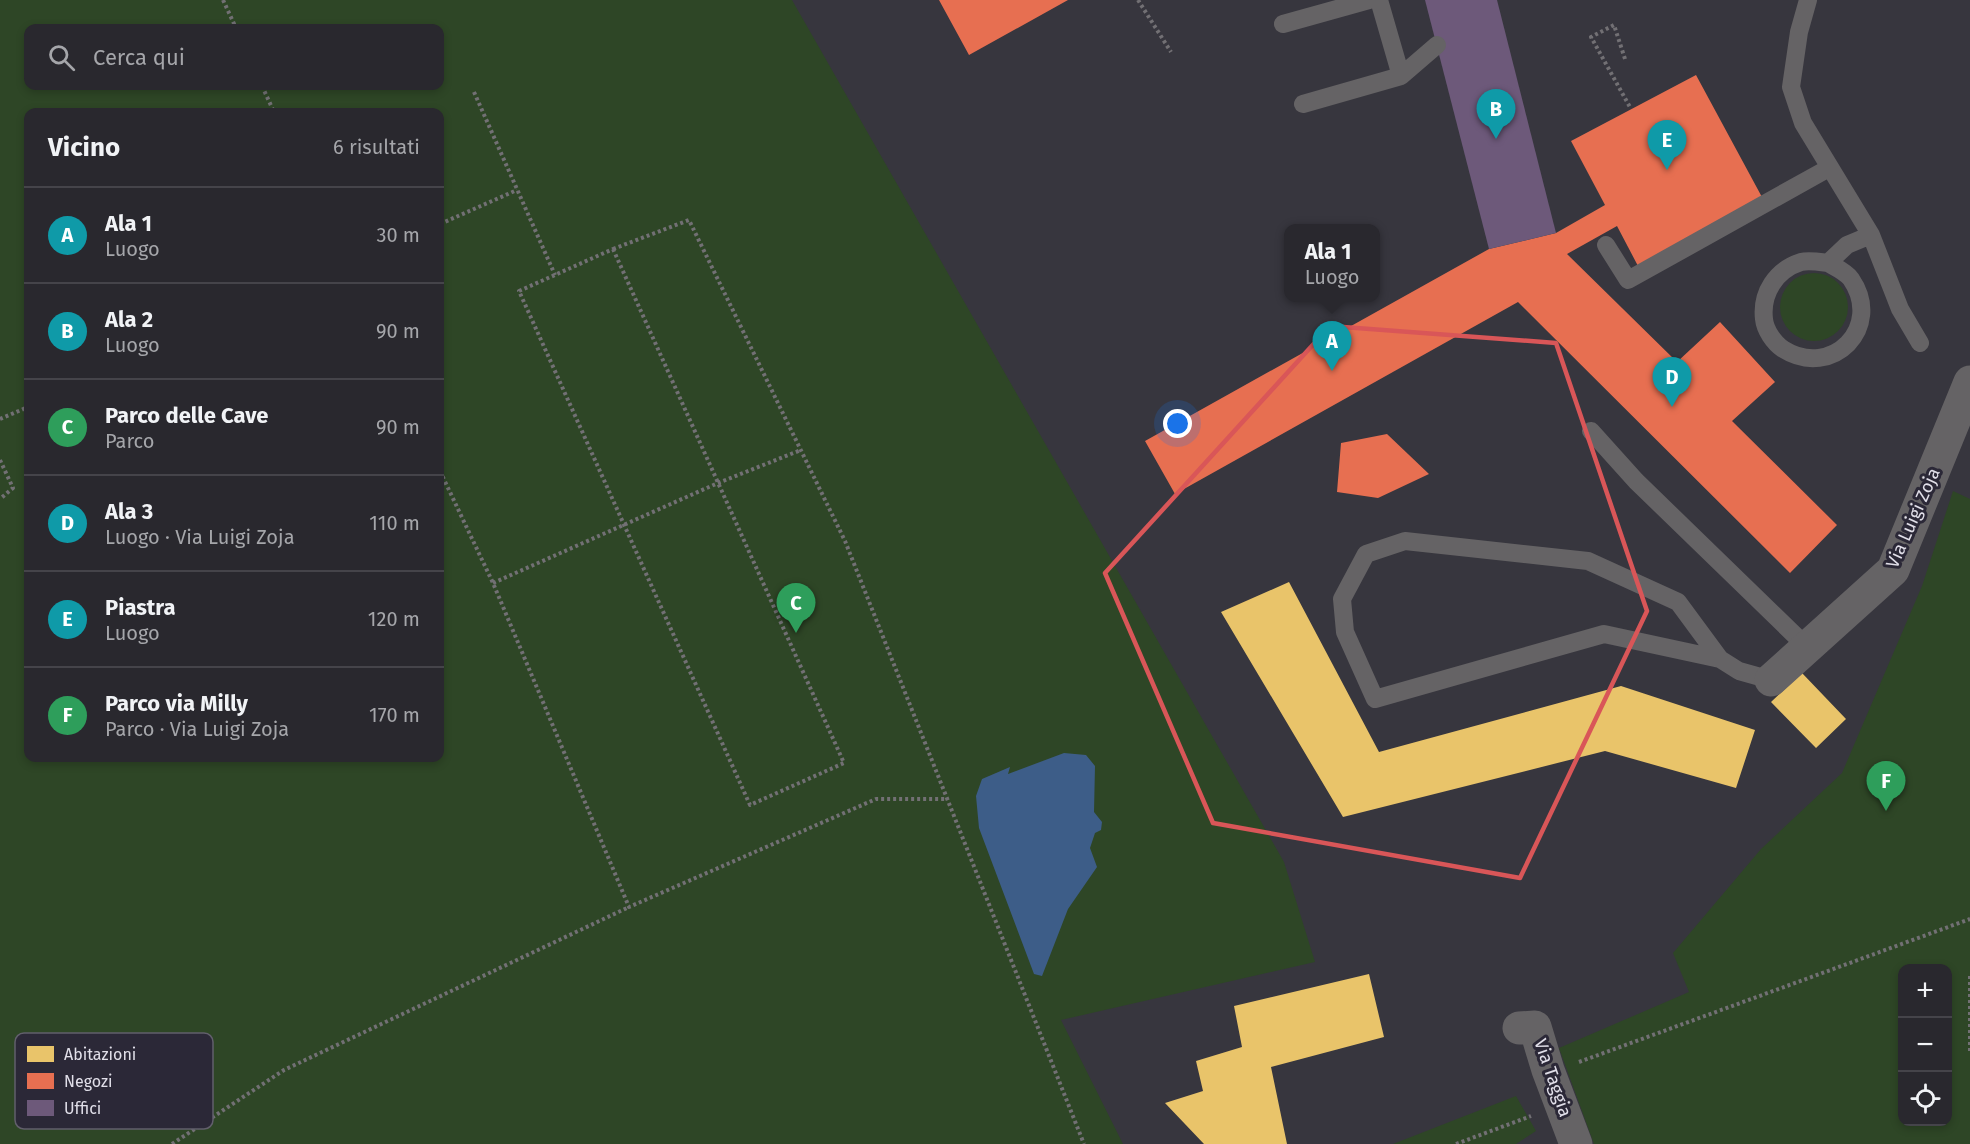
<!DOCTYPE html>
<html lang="it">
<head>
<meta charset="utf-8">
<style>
  body { margin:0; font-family:"Fira Sans",sans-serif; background:#35343a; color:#f1f3f6 }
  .controls { position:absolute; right:18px; bottom:18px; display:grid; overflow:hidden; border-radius:12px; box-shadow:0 3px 9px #0003 }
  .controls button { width:54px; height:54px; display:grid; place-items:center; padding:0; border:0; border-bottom:2px solid #45444a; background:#29282e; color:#f1f3f6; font:30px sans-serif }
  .you { position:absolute; left:1178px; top:424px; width:21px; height:21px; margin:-15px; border:4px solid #fff; border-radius:50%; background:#1a73e8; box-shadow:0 0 0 9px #1a73e833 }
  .badge { display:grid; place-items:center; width:39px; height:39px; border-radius:50%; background:#a6a4ad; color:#fff; font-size:20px; font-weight:700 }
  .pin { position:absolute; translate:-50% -50px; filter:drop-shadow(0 2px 3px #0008) }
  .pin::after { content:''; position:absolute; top:32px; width:21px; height:18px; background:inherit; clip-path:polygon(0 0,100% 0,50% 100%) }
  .popup { position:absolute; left:1284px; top:224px; width:96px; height:78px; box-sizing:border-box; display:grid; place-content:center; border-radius:12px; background:#29282e; filter:drop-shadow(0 2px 4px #0005); font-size:20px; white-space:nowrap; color:#a5a6aa }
  .popup b { font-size:22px; color:#f1f3f6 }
  .popup::after { content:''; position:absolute; left:50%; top:100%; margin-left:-12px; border:12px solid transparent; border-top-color:#29282e }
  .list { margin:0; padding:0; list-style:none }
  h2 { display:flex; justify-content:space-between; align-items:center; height:78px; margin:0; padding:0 24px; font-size:26px }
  h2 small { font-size:20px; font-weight:400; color:#a5a6aa }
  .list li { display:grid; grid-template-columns:39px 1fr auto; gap:18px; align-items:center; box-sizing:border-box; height:96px; padding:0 24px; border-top:2px solid #45444a }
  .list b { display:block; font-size:22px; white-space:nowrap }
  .list p { margin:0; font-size:20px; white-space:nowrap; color:#a5a6aa }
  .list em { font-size:20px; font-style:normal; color:#a5a6aa }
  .icon { flex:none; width:33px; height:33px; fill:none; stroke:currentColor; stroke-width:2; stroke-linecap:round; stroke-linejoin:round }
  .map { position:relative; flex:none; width:1970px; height:1144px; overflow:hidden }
  .search { position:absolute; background:#29282e; box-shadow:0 3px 9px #0003; left:24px; top:24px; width:420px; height:66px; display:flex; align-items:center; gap:15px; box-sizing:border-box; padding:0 21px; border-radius:12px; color:#a5a6aa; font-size:22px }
  .panel { position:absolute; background:#29282e; box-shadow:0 3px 9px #0003; left:24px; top:108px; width:420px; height:654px; border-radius:12px }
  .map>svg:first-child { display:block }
  .green { fill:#2e4626; fill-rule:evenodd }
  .water { fill:#3d5d88 }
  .homes { fill:#e9c46a }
  .shops { fill:#e76f51 }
  .offices { fill:#6d597a }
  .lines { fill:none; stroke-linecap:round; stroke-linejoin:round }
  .path { stroke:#727074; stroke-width:4; stroke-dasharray:3 3; stroke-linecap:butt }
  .lane { stroke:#656365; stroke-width:18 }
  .street { stroke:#656365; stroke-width:33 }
  .marked { fill:none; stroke:#d95658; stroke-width:4.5; stroke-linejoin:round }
  .labels { text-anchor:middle; stroke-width:6; stroke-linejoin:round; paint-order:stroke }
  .street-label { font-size:18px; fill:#e1dfe9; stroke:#2b2837 }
  .key { fill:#2b2837; stroke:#625f6c; stroke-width:1.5 }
  .key-label { font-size:16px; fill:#e1dfe9 }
</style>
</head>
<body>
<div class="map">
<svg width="1970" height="1144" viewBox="0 0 1970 1144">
  <rect width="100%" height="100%" fill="#37363e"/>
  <!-- green -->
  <path class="green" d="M0,0H792L1284,862L1315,962L1061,1020L1123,1144H0ZM28,28H440V86H28ZM28,112H440V758H28Z
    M1780 307a34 34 0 1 1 68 0a34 34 0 1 1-68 0Z
    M1953,491L1970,499V1144H1594L1559,1048L1689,992L1673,953L1761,849L1842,773L1922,586ZM1948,968V1122H1902V968Z
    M1516,1096L1536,1131L1516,1144H1393Z"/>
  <!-- water -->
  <path class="water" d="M1064,753L1086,755L1095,766L1094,812L1102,822L1101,830L1095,833L1090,848L1097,867L1068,909L1042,976L1034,974L979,828L976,796L982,779L1010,767L1008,774Z"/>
  <!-- homes -->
  <path class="homes" d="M1289,582L1379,752L1621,686L1755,730L1736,788L1605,751L1343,817L1221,612Z
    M1802,673L1846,719L1816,748L1771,702Z
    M1369,974L1384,1037L1271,1067L1287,1144H1204L1165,1103L1203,1091L1196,1061L1242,1047L1234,1006Z"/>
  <!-- shops -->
  <path class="shops" d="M939,0H1068L969,55Z
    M1696,75L1763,199L1638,266L1617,226L1567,254L1677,362L1720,322L1775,382L1732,421L1837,525L1790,573L1518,302L1175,494L1145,441L1489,249L1556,233L1605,205L1571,141Z
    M1387,434L1429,474L1378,498L1337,492L1341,443Z"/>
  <!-- offices -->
  <path class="offices" d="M1425,0H1497L1556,233L1489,249Z"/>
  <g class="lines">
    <!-- path -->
    <path class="path" d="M223,0L236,28
      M1138,0L1171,52
      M1625,59L1614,25L1591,37L1631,109
      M262,86L274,112
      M474,92L555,275
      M440,224L517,190
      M613,249L844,763L750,805L519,291Z
      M613,249L689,220L845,541L1084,1144
      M0,419L28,407
      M0,460L13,488L0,499
      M440,471L493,583L629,907L876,799H947
      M493,583L718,483L801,450
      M1970,976V1053
      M1579,1062L1970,919
      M172,1144L284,1070L629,907
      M1456,1144L1531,1116"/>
    <!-- lane -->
    <path class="lane" d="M1379,0L1401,76
      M1808,0L1799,32L1791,87L1803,123L1871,235L1900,309L1920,343
      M1283,24L1369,0
      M1303,104L1401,76L1437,45
      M1606,245L1628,280L1829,168
      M1828,263C1820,262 1809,260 1801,262C1776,270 1761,293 1764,319C1765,330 1774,343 1783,349C1832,380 1884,327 1851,279C1846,272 1835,267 1828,263L1847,245L1871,235
      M1591,431L1636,481L1807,647
      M1720,659L1678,602L1588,561L1405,541L1366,554L1342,599L1345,632L1375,699L1604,634L1720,659L1739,671L1771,680"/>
    <!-- street -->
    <path class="street" d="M1771,680L1893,570L1970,382
      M1519,1028L1535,1027L1548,1070L1576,1144"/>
  </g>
  <!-- marked area -->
  <path class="marked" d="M1330,326L1556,343L1647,611L1520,878L1213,823L1105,573Z"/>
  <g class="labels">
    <!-- street labels -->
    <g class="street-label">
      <text transform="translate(1913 518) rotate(-66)" y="6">Via Luigi Zoja</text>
      <text transform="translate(1553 1078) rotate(71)" y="6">Via Taggia</text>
    </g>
  </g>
  <!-- legend -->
  <rect x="15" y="1033" width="198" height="96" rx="9" class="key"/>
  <rect x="27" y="1046" width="27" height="16" fill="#e9c46a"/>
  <rect x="27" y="1073" width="27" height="16" fill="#e76f51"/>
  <rect x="27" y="1100" width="27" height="16" fill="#6d597a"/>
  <g class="key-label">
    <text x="64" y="1060">Abitazioni</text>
    <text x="64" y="1087">Negozi</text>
    <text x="64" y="1114">Uffici</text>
  </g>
</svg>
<div class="controls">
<button>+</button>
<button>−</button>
<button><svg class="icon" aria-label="locate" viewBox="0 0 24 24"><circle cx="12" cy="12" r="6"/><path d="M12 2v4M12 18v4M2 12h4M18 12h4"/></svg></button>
</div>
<div class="you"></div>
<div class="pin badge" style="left:1332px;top:371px;background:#0f9aa8">A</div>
<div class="popup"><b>Ala 1</b>Luogo</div>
<div class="pin badge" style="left:1496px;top:139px;background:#0f9aa8">B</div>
<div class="pin badge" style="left:796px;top:633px;background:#2e9e5b">C</div>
<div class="pin badge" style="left:1672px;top:407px;background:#0f9aa8">D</div>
<div class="pin badge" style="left:1667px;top:170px;background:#0f9aa8">E</div>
<div class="pin badge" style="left:1886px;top:811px;background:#2e9e5b">F</div>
<div class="search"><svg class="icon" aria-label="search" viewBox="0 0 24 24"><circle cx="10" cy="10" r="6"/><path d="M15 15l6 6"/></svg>Cerca qui</div>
<section class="panel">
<h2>Vicino<small>6 risultati</small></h2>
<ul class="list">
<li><span class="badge" style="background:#0f9aa8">A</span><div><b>Ala 1</b><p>Luogo</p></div><em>30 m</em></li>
<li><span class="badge" style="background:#0f9aa8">B</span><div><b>Ala 2</b><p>Luogo</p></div><em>90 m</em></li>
<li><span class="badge" style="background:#2e9e5b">C</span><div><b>Parco delle Cave</b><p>Parco</p></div><em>90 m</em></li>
<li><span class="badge" style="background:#0f9aa8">D</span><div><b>Ala 3</b><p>Luogo · Via Luigi Zoja</p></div><em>110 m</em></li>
<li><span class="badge" style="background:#0f9aa8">E</span><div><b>Piastra</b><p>Luogo</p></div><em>120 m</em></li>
<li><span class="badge" style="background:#2e9e5b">F</span><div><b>Parco via Milly</b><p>Parco · Via Luigi Zoja</p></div><em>170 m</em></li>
</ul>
</section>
</div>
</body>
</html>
